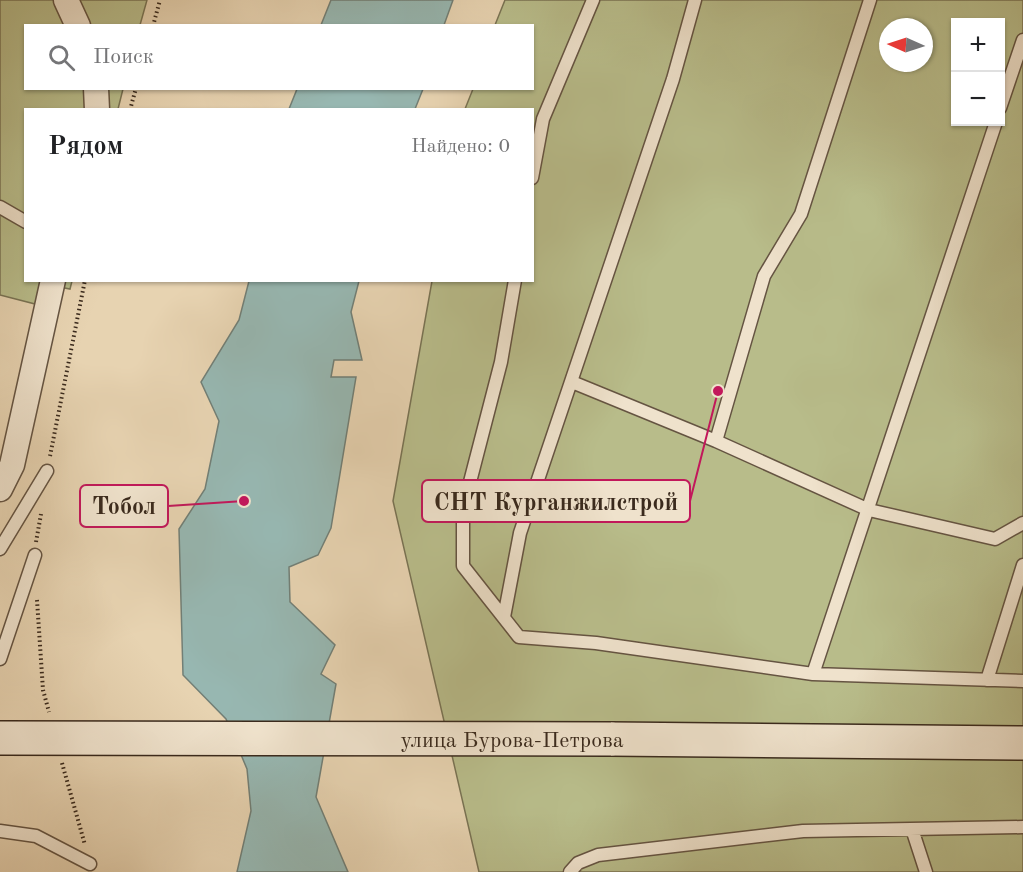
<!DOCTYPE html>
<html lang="ru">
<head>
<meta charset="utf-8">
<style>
  body { margin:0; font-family:"Old Standard TT",serif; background:#f6f6f6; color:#202124 }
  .controls { position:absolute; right:18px; top:18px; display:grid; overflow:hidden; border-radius:0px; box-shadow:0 2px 4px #0004 }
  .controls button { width:54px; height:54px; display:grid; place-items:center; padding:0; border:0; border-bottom:2px solid #e0e0e0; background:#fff; color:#202124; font:30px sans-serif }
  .compass { position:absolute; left:879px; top:18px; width:54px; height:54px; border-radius:50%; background:#fff; box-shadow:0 2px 4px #0004; rotate:273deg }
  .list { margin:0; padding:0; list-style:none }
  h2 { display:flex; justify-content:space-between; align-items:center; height:78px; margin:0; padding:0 24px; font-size:26px }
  h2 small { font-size:20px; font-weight:400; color:#757577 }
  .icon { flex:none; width:33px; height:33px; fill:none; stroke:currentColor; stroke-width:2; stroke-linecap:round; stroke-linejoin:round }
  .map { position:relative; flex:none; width:1023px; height:872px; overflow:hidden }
  .search { position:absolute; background:#fff; box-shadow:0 2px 4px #0004; left:24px; top:24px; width:510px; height:66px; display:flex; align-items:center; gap:15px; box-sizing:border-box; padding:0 21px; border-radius:0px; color:#757577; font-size:22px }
  .panel { position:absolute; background:#fff; box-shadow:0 2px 4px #0004; left:24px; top:108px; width:510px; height:174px; border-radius:0px }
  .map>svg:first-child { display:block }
  .green { fill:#b8bc8a; stroke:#797354; stroke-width:1.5; fill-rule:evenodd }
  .water { fill:#97b7b1; stroke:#727f76; stroke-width:1.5 }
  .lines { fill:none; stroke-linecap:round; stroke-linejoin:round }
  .lane-casing { stroke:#655442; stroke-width:15 }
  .street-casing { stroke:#655442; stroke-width:27 }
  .secondary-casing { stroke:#3a2a1d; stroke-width:36 }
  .path { stroke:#3a2a1d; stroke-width:4; stroke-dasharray:1.5 3; stroke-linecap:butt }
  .lane { stroke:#efe2cc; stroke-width:12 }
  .street { stroke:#efe2cc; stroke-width:24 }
  .secondary { stroke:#efe2cc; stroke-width:33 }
  .secondary-bridge-casing { stroke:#3a2a1d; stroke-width:36; stroke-linecap:butt }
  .secondary-bridge { stroke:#efe2cc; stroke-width:33 }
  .labels { text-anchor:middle; stroke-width:4.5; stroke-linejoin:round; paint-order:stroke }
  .street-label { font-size:22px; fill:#3a2a1d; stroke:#efe2cc }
  .leader { fill:none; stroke:#c2185b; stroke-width:2 }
  .callout-dot { fill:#c2185b; stroke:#efe2cc; stroke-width:2 }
  .callout { fill:#efe2cc; stroke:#c2185b; stroke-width:2 }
  .callout-label { font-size:24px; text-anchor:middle; font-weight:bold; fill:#3a2a1d }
</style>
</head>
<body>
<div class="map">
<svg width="1023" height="872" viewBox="0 0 1023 872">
  <rect width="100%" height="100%" fill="#e7d3b1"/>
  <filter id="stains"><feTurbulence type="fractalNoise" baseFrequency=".00333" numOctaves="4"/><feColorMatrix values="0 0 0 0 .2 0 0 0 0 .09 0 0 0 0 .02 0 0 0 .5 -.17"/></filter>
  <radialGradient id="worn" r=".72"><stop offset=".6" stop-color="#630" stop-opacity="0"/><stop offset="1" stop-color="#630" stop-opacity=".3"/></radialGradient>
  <!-- green -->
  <path class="green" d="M0,0H147L140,25L26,26V88L123,89L118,109L26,110V280L72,281L70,289L45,284L39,305L0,295Z
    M505,0H1023V872H479L393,501L432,281L532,280V110L465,109L473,89L532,88V26L495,25ZM956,22H1000V122H956ZM888,27H924V63H888Z"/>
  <!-- water -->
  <path class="water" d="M331,0H453L444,25H321Z
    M297,89V88L423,89L415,109H289Z
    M249,281H359L351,312L362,360H334L331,377H356L331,528L318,555L289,567L290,602L335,645L321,674L336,684L316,797L348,872H237L251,811L247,769L226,719L183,675L179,529L205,489L219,421L201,382L239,320Z"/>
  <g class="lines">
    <defs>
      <path id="lane" d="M1000,108L1023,40
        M532,178L543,119L593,0
        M0,207L26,222
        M515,280L501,362L463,509V566L519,637L596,643L813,674L1023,681
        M572,382L716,441L869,510L995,539L1023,523
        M716,441L764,276L801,214L870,0
        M0,549L47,471
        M504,617L520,533L673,79L695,0
        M0,659L35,555
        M813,674L996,122
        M987,680L1023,565
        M912,829L926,872
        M0,831L36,836L90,864
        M570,872L578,863L598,855L803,831L1023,827"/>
      <path id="street" d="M66,0L78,26
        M96,88L97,110
        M0,489L12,465L53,280"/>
      <path id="secondary" d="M611,739L1023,743"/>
    </defs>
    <!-- lane casing -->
    <use href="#lane" class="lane-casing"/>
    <!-- street casing -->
    <use href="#street" class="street-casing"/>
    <!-- secondary casing -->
    <use href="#secondary" class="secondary-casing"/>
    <!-- path -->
    <path class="path" d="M153,26L160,0
      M130,110L136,88
      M50,456L85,280
      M36,542L41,514
      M37,600L43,690L49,712
      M62,763L85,845"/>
    <!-- lane -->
    <use href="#lane" class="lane"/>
    <!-- street -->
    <use href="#street" class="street"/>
    <!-- secondary -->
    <use href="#secondary" class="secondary"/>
    <defs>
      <path id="secondary-bridge" d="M0,738L611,739"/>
    </defs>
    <!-- secondary-bridge casing -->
    <use href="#secondary-bridge" class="secondary-bridge-casing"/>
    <!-- secondary-bridge -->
    <use href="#secondary-bridge" class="secondary-bridge"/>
  </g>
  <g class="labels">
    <!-- street labels -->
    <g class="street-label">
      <text x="512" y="747">улица Бурова-Петрова</text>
    </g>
  </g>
  <!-- callouts -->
  <path class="leader" d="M718 391L690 501M244 501L168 506"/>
  <g class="callout-dot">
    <circle cx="718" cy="391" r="6"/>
    <circle cx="244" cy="501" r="6"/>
  </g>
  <g class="callout">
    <rect x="422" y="480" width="268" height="42" rx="6"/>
    <rect x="80" y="485" width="88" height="42" rx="6"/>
  </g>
  <g class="callout-label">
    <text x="556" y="510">СНТ Курганжилстрой</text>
    <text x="124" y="514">Тобол</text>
  </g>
  <rect width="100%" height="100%" filter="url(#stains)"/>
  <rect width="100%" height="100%" fill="url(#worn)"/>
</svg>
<div class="controls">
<button>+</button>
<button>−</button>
</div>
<svg class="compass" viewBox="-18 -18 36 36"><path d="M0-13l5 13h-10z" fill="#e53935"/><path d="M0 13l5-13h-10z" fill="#757577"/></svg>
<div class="search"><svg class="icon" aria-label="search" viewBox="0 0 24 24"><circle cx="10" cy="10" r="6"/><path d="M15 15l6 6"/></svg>Поиск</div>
<section class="panel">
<h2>Рядом<small>Найдено: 0</small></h2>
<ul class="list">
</ul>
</section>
</div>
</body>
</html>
